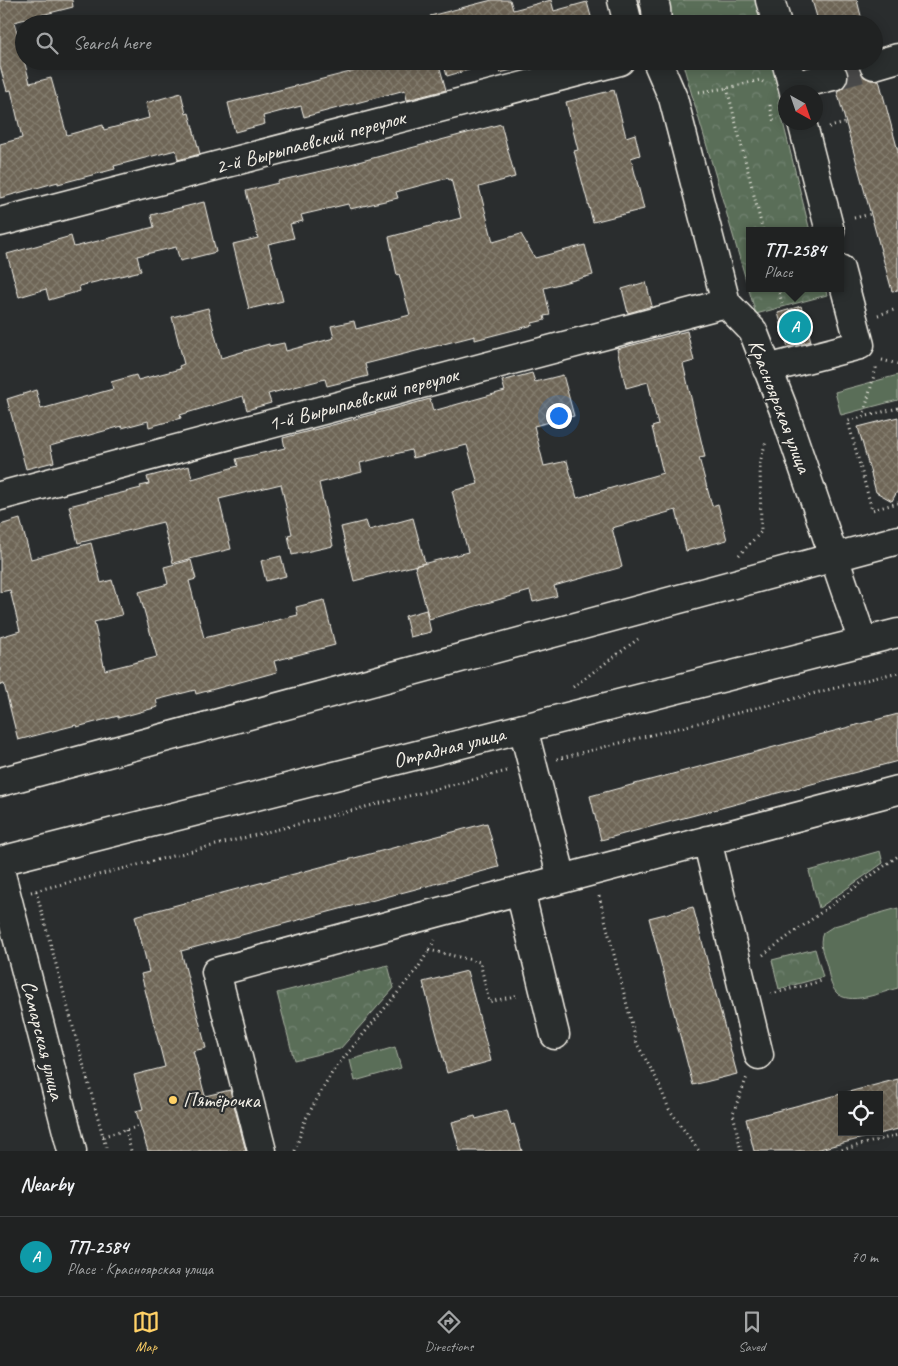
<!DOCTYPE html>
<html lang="en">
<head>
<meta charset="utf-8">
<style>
  body { margin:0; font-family:Caveat,sans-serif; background:#282a2a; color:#f1f3f6 }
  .controls { position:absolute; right:15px; bottom:15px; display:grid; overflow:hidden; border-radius:0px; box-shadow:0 2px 12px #0003 }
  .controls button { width:45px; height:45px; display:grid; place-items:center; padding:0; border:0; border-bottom:1px solid #3d3f40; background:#202222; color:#f1f3f6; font:25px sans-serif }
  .compass { position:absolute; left:778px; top:85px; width:45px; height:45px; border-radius:50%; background:#202222; box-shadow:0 2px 12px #0003; rotate:140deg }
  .you { position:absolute; left:558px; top:415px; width:18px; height:18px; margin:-12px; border:4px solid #fff; border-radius:50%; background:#1a73e8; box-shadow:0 0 0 8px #1a73e833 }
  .badge { display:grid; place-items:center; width:32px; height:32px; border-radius:50%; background:#ffd166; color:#fff; font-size:16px; font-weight:700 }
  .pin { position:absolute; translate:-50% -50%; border:2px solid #fff; box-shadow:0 1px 5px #0006 }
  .popup { position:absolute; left:746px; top:227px; width:98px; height:65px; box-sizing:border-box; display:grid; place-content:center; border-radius:0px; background:#202222; filter:drop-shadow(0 1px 4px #0005); font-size:16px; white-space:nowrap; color:#a2a4a5 }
  .popup b { font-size:19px; color:#f1f3f6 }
  .popup::after { content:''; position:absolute; left:50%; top:100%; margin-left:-10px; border:10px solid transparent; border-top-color:#202222 }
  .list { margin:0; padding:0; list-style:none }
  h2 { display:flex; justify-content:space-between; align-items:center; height:65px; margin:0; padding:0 20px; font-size:21px }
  h2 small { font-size:16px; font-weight:400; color:#a2a4a5 }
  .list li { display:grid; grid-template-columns:32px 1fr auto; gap:15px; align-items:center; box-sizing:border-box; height:80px; padding:0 20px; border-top:1px solid #3d3f40 }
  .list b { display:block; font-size:19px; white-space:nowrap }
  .list p { margin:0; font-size:16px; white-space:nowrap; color:#a2a4a5 }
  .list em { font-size:16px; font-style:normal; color:#a2a4a5 }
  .icon { flex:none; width:28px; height:28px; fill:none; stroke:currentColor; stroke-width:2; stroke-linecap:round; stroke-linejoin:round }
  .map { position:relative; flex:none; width:898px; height:1151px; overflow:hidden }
  .search { position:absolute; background:#202222; box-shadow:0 2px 12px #0003; left:15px; right:15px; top:15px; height:55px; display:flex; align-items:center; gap:12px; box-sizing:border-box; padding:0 18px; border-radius:28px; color:#a2a4a5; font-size:19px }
  .sheet { height:145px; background:#202222 }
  nav { display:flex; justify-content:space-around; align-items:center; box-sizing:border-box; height:70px; border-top:1px solid #3d3f40; background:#202222; font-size:14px; color:#a2a4a5 }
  nav a { display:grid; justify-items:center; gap:2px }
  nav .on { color:#ffd166 }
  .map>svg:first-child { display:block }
  .grass { fill:#5a6e59; stroke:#a7b0a0 }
  .park { fill:url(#park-crowns); stroke:#a7b0a0 }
  .building { fill:url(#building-cross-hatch); stroke:#f4f1e8; fill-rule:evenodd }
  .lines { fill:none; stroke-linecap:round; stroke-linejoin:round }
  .minor-tunnel { stroke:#484a4a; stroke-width:28; stroke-dasharray:28 14; stroke-linecap:butt }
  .minor-casing { stroke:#f4f1e8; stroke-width:31 }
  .path { stroke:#f4f1e8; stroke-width:3; stroke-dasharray:1 4; stroke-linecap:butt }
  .minor { stroke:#2a2d2e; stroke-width:28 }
  .poi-dot { fill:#ffd166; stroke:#2a2d2e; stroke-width:2 }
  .labels { text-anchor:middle; stroke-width:4.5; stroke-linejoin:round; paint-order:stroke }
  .street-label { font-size:21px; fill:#f4f1e8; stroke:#2a2d2e }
  .poi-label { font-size:21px; fill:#f4f1e8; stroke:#2a2d2e; text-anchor:start }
</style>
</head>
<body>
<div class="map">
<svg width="898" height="1151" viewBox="0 0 898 1151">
  <defs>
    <pattern id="park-crowns" width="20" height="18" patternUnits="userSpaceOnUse" patternTransform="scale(1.25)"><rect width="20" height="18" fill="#5a6e59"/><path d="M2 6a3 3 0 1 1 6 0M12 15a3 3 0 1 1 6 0" fill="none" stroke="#728371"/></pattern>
    <pattern id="building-cross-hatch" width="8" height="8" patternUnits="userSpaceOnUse" patternTransform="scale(1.25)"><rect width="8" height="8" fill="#6e6556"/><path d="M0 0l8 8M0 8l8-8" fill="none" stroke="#837c6e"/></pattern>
  </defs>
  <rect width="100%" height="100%" fill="#2a2d2e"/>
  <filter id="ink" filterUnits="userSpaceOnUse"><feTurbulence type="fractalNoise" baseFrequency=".02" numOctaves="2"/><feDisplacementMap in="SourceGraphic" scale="10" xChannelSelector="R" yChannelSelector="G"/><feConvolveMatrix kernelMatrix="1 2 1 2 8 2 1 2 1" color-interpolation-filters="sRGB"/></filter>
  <g filter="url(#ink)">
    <!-- grass -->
    <path class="grass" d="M898,375V400L841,415L835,392Z
      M898,908V988C882,992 848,1007 836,992C830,985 829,975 827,966C824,955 818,944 823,933L834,926Z
      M395,1047L401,1068L355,1081L350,1060Z"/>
    <!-- park -->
    <path class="park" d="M664,0H762L768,24H671Z
      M682,61H778L785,84L778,102L810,231H750V288H825L827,295L756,314Z
      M880,851L883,863L819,908L809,871Z
      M815,949L823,977L779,989L772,960Z
      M388,965L394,988L340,1049L294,1060L277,993Z"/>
    <!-- building -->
    <path class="building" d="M0,0H72L73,7L14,22L30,83L51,78L67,135L103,125L104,130L149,118L146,103L181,93L186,114L189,113L200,154L178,160L176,150L114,166L115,169L58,184V182L0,198V144L22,138L11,90L7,91L0,66Z
      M492,0H510L513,10L551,0L554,11L587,2L593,24H433L430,16Z
      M812,0H857L863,24H819Z
      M356,61H438L446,90L407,100L405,90L304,117L301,106L263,116L265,124L235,132L228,103L358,70Z
      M443,61H519L520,68L500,73L497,62L447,76Z
      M838,61H859V70L864,77L871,80H879L898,151V290L892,291L837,91L844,87L848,80V72L845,66Z
      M614,90L626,137L635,134L640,155L631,158L644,209L593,222L574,151L578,150L566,102Z
      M501,124L515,177L479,187L493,242L521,234L535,258L585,245L593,275L544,288L550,315L544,316L545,320L532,323L533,325L475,340V336L365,364L368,376L327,386L325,379L268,394L271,403L247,410L243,396L180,415L181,418L149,427L148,421L122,428V426L50,446L54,462L26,469L7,399L36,390L41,409L113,389L111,382L136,375L138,380L180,369L179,366L184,364L172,317L208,308L221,358L269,344V346L284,343L286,351L334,338L331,326L354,321L356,329L410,315L399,274L397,275L389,237L461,218L451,179L449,180L448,178L396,192L398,198L350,209L348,204L301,215L303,221L290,224L294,238L268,244L283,301L249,309L233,244L258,238L246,191L278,183V181L343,166Z
      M204,202L216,252L180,261L176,247L137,256L141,271L79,286L80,291L49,300L46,289L19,297L7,254L71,236L74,247L154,227L151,215Z
      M646,282L652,306L628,313L622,289Z
      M801,306L811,341L788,347L778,313Z
      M687,331L694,361L683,364L705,457L699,458L712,506L718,504L727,540L686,551L676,510L612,528L622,567L554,586L557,596L533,602L530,591L429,619L415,566L468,552L452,491L478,484L467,445L413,458L411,450L360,463L362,472L319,483L333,546L292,555L288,535L292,534L281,484L219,499L231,549L173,563L163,522L78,543L69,506L141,488L140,486L149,484L147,477L189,466L192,479L238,466L236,459L285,448L283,438L336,424L430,399L433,411L505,391L502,381L532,373L535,382L563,375L574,416L534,426L544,466L567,461L577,498L663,473L652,427L658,425L648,382L626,388L617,349Z
      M898,417V490L892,501L876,492L858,427Z
      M413,518L425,563L354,581L341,527L366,521L369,530Z
      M20,519L31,559L91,543L101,583L112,580L122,615L94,622L105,670L157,657L139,592L168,584L164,567L191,560L196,579L189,581L204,638L298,615L296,607L324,600L335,645L274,661L277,672L196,694L195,690L156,700L158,707L118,718V716L77,727L76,725L18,740L4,684L0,685V637L20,631L10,590L0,592V525Z
      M281,556L286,576L266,581L261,561Z
      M426,610L431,632L410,637L405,616Z
      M898,714V761L601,840L590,796Z
      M487,823L499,867L181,951L206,1048L193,1051L205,1096L230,1090L246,1151H148L136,1111L143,1109L134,1075L165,1067L141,974L149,972L135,916Z
      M693,907L737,1074L693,1085L649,918Z
      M467,971L491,1061L447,1073L423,982Z
      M898,1079V1129L812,1151H754L746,1119ZM842,1095H879V1132H842Z
      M507,1110L511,1125L514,1124L522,1151H460L452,1122L475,1116L476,1119Z"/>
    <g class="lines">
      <!-- minor-tunnel -->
      <path class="minor-tunnel" d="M833,76L874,65"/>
      <defs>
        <path id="minor" d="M622,0L628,24
          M654,0L656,9L657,24
          M770,0L777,24
          M657,61L673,98L726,303L753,331L783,408L863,642
          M786,61L794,92
          M874,65L898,58
          M793,86L833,76
          M802,122L830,231
          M0,222L620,61
          M767,369L860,345L840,269
          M0,496L726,303
          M523,728L562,879L898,790
          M0,782L898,540
          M707,840L759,1055
          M0,861L898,633
          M0,870L72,1151
          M520,891L555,1035
          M262,1151L216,972L562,879"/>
      </defs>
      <!-- minor casing -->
      <use href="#minor" class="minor-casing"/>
      <!-- path -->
      <path class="path" d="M727,88L763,231
        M699,92L727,88L760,80L763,82
        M770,105L774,123
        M829,127L846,123
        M854,218L871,214
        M778,288L782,303
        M878,315L897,309
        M882,360L898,364
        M898,408L848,421L872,510L898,503
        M863,417L876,368L875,365
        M739,555L761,532L760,463L766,441
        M573,687L638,639
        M557,759L898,672
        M36,891L107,1151
        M31,892L507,771
        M599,896L637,1044L656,1078L669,1109L699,1151
        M429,950L480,962L489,1002L519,995
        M763,955L898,856
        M771,994L822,981
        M126,1130L131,1151
        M103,1136L141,1126
        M295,1151L305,1120L333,1071L418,968L435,940
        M741,1151L733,1113L747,1077
        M837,1151L898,1135"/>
      <!-- minor -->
      <use href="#minor" class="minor"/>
    </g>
  </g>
  <!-- markers -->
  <circle class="poi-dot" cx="173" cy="1100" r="5"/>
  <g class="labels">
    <!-- street labels -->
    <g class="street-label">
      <text transform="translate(310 142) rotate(-15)" y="7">2-й Вырыпаевский переулок</text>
      <text transform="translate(363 399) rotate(-15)" y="7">1-й Вырыпаевский переулок</text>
      <text transform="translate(780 406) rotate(69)" y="7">Красноярская улица</text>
      <text transform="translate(449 747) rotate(-14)" y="7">Отрадная улица</text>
      <text transform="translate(43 1040) rotate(76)" y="7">Самарская улица</text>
    </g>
    <!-- poi labels -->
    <g class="poi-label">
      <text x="183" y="1107">Пятёрочка</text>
    </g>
  </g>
</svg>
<div class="controls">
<button><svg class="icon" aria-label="locate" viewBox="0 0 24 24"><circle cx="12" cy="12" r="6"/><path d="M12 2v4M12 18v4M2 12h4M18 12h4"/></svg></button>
</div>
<svg class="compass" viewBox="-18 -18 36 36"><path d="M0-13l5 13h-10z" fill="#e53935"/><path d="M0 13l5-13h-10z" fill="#a2a4a5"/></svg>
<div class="you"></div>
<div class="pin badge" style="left:795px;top:327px;background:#0f9aa8">A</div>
<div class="popup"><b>ТП-2584</b>Place</div>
<div class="search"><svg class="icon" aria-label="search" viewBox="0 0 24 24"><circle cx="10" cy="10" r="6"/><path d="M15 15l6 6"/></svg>Search here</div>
</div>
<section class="sheet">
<h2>Nearby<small></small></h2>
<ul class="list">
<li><span class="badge" style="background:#0f9aa8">A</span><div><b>ТП-2584</b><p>Place · Красноярская улица</p></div><em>70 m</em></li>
</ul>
</section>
<nav>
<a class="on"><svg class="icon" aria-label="map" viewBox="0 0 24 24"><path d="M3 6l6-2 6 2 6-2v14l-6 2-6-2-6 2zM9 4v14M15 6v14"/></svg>Map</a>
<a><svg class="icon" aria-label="directions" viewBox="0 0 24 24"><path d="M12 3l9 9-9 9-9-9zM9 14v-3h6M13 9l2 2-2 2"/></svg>Directions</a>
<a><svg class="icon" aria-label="saved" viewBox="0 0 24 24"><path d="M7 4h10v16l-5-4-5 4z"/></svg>Saved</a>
</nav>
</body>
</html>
